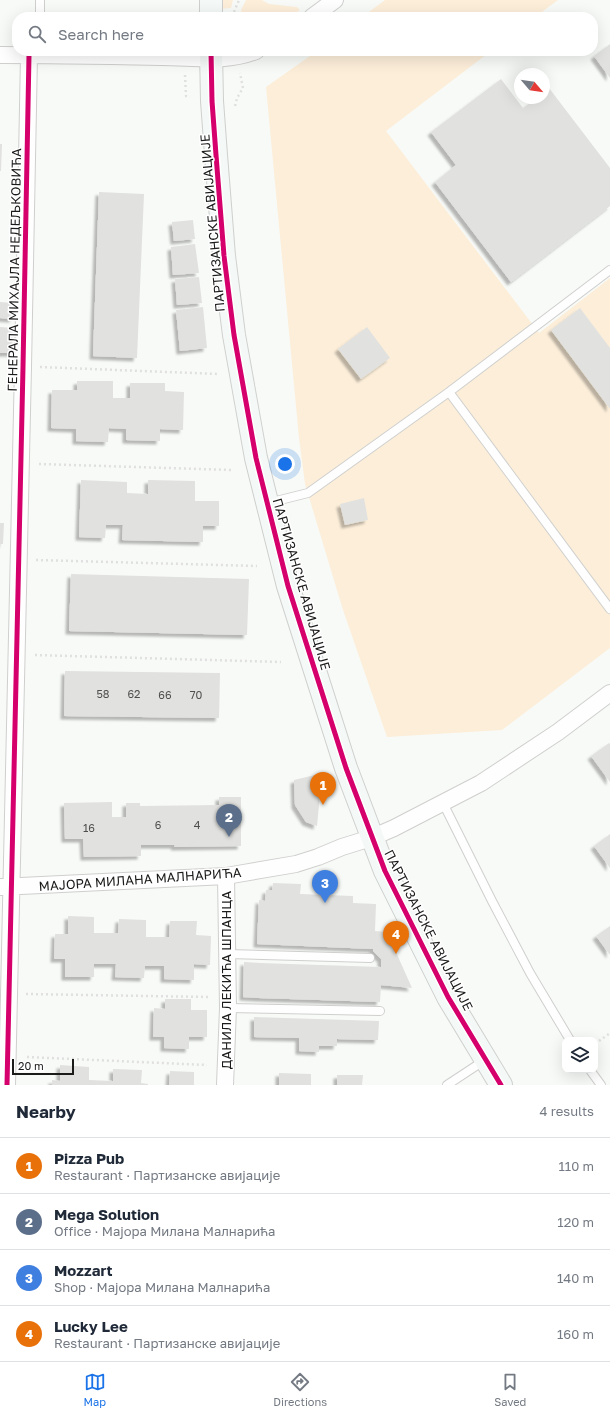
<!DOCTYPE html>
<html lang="en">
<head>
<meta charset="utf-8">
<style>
  body { margin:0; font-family:"Golos Text",sans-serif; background:#f6f6f7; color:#1f2937 }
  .controls { position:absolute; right:12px; bottom:12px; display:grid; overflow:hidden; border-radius:8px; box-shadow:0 4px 16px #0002 }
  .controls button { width:36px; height:36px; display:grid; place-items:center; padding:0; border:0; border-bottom:1px solid #e0e1e3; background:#fff; color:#1f2937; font:20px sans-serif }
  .compass { position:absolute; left:514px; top:68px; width:36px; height:36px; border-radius:50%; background:#fff; box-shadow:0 4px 16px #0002; rotate:119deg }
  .scale { position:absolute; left:12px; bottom:10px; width:62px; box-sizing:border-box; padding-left:4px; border:2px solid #1b1c1a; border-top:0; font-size:11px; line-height:14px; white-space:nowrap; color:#1b1c1a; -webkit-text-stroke:3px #fff; paint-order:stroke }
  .you { position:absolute; left:285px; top:464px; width:14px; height:14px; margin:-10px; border:3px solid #fff; border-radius:50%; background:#1a73e8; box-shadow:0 0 0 6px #1a73e833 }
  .badge { display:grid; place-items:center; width:26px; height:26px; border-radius:50%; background:#1a73e8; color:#fff; font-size:13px; font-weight:700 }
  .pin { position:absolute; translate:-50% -33px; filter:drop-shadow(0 1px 2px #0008) }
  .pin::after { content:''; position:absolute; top:21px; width:14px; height:12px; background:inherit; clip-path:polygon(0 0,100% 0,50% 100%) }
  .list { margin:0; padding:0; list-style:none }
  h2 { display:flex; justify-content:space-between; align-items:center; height:52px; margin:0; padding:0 16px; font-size:17px }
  h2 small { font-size:13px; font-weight:400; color:#747a83 }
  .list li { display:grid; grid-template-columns:26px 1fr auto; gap:12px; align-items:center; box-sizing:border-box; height:56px; padding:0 16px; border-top:1px solid #e0e1e3 }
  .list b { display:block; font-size:15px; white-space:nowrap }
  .list p { margin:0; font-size:13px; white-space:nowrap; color:#747a83 }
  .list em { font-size:13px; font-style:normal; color:#747a83 }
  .icon { flex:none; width:22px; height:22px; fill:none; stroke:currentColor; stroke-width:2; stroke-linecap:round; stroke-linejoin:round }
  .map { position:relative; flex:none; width:610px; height:1085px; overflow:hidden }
  .search { position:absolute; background:#fff; box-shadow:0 4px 16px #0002; left:12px; right:12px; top:12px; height:44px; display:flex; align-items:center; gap:10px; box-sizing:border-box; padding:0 14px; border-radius:16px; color:#747a83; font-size:15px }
  .sheet { height:276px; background:#fff }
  nav { display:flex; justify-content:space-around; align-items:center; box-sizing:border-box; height:56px; border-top:1px solid #e0e1e3; background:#fff; font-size:11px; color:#747a83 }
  nav a { display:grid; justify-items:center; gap:2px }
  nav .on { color:#1a73e8 }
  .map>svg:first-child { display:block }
  .green { fill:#fceed9 }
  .building { fill:#e1e2df; filter:url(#shadow) }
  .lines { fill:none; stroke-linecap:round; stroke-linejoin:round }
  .lane-casing { stroke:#cfd0ce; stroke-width:10 }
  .street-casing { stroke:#cfd0ce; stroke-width:18 }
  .secondary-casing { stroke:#cfd0ce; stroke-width:24 }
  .path { stroke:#dfe0df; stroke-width:2.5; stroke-dasharray:2 3; stroke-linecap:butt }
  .lane { stroke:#fefefe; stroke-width:8 }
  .street { stroke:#fefefe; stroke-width:16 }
  .secondary { stroke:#f4f8f6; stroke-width:22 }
  .cycleway-casing { stroke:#fff; stroke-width:8 }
  .cycleway { stroke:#d6006c; stroke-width:5 }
  .labels { text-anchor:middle; stroke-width:3; stroke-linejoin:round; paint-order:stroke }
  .number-label { font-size:11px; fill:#4e4e4c }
  .street-label { font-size:13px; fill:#1b1c1a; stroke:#fff }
</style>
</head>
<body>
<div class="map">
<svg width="610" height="1085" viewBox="0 0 610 1085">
  <defs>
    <filter id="shadow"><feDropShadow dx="-3.5" dy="3.5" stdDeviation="1" flood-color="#0004"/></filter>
  </defs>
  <rect width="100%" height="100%" fill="#f8faf7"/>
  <!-- green -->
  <path class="green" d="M220,0H233L231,8L220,9Z
    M246,0H262L269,4L297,7L300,10L290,17H242L241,10Z
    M385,0H558L535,17H362Z
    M317,51H491L386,131L539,333L610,278V648L502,730L387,737L343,610L305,484L299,438L266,87Z"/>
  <!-- building -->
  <path class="building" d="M610,44V78L594,56Z
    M501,79L523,108L537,98H544V92L549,88L610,168V206L511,282L435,182L456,165L431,132Z
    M0,144H2L1,171H0Z
    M99,192L144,194L137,358L93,356Z
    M193,220L195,239L174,241L172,222Z
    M195,244L199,273L173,275L171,247Z
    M199,277L202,303L177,305L175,279Z
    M0,302L13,303V319L0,318Z
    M203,307L207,348L180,351L176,310Z
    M580,308L610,348V409L551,330Z
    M0,327L13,328L12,353H0Z
    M367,327L390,358L361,379L338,349Z
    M77,381H113V398H130V383H165V391L184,392L183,430L160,429V441L126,440V429L109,428L108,442L76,441V429L51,428L52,390H77Z
    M81,480L127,482V493L148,494V480L195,481V501H219V526H203V542L122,540L123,525H106L105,538L79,537Z
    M364,498L368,520L345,525L340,504Z
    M0,523H4L3,544H0Z
    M71,574L249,579L247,635L69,631Z
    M65,671L220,673L219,718L64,716Z
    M609,743L610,744V782L591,756Z
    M315,775L322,793L320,794L317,826L306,822L295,805L294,780Z
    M219,797H241V846L174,847L175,845H141V856L84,857L83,839H65L64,803L112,802V817H126V803H140V806L219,805Z
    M610,834V868L594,846Z
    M273,883L301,884L300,894L353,896V903L376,904L375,931L387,932L412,988L381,985L380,1002L259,998L260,963L381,967V959L373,951V949L257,944L259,900L265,901L266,890H272Z
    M68,916L94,917V933H118L119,919L146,920V937H169L170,921H197L196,935L211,936L210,965L194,964V980L164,979V966H145L144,978L115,977L116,964H94V977H65V959H54L55,934H68Z
    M610,926V955L596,936Z
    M244,962L260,963L259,998L243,997Z
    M165,999H191V1010H207V1037H189V1049L164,1048V1037H153L154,1008L165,1009Z
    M254,1017L379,1021L378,1040L337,1039V1046H319V1052L299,1051V1038L254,1037Z
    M60,1065L89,1067V1080L113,1081V1069L142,1070L141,1083L148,1084V1085H52V1080L60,1081Z
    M170,1071L194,1072V1085H169Z
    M279,1073L311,1074V1085H279Z
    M337,1075H363L362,1085H337Z"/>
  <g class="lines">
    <defs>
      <path id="lane" d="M40,0V17
        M449,392L610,609
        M268,503L308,493L449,392L610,270
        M443,803L492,901L530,973L570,1040
        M228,954L370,958
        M228,1008L380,1011
        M590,1070L601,1085
        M447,1085L485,1060"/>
      <path id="street" d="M312,17L335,0
        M0,55C54,55 108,56 162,57C194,57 226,63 256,51
        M0,887L226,876L296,864L318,857L342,847L371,838L394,828L481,783L558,732L610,693
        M7,1085L23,367L29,55
        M225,1085L228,1008L226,876"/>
      <path id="secondary" d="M211,0V17
        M211,51L212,101L216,155L224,256L234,335L256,458L288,586L346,768L385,871L448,997L501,1085"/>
    </defs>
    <!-- lane casing -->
    <use href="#lane" class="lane-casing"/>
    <!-- street casing -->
    <use href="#street" class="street-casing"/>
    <!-- secondary casing -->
    <use href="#secondary" class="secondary-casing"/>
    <!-- path -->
    <path class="path" d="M234,12L239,0
      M185,75L186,96L190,97
      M235,106L237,98L243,88L240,73
      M40,367L219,374
      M39,464L232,470
      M36,560L257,566
      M35,655L281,662
      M26,994L209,997
      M595,1044L610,1033
      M27,1057L207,1065"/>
    <!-- lane -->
    <use href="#lane" class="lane"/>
    <!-- street -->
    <use href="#street" class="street"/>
    <!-- secondary -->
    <use href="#secondary" class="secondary"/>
    <defs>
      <path id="cycleway" d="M211,51L212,101L216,155L224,256L234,335L256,458L288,586L346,768L385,871L448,997L501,1085
        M7,1085L23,367L29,55"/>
    </defs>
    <!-- cycleway casing -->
    <use href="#cycleway" class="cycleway-casing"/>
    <!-- cycleway -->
    <use href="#cycleway" class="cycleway"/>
  </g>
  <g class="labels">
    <!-- number labels -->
    <g class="number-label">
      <text x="103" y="698">58</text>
      <text x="134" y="698">62</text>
      <text x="165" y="699">66</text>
      <text x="196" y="699">70</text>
      <text x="158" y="829">6</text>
      <text x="197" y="829">4</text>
      <text x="89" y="832">16</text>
    </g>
    <!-- street labels -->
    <g class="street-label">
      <text transform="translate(212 223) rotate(-95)" y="5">ПАРТИЗАНСКЕ АВИЈАЦИЈЕ</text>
      <text transform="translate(14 270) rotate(-89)" y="5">ГЕНЕРАЛА МИХАЈЛА НЕДЕЉКОВИЋА</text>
      <text transform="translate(302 584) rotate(74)" y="5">ПАРТИЗАНСКЕ АВИЈАЦИЈЕ</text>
      <text transform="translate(140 879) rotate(-4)" y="5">МАЈОРА МИЛАНА МАЛНАРИЋА</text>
      <text transform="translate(429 930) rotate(63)" y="5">ПАРТИЗАНСКЕ АВИЈАЦИЈЕ</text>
      <text transform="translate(226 980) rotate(-90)" y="5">ДАНИЛА ЛЕКИЋА ШПАНЦА</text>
    </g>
  </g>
</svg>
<div class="controls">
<button><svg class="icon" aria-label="layers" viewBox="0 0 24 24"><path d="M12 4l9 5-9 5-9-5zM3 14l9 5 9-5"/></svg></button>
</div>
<svg class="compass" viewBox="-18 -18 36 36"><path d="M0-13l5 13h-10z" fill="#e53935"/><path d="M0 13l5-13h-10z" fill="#747a83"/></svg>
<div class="scale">20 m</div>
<div class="you"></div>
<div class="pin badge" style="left:323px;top:805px;background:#e8710a">1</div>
<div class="pin badge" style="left:229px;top:837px;background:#5c6f8a">2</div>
<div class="pin badge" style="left:325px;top:903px;background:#3f7fe0">3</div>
<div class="pin badge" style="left:396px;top:954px;background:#e8710a">4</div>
<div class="search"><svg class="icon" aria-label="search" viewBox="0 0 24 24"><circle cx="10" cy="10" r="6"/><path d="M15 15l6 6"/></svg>Search here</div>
</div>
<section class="sheet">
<h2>Nearby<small>4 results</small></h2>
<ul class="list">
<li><span class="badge" style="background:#e8710a">1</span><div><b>Pizza Pub</b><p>Restaurant · Партизанске авијације</p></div><em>110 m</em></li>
<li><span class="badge" style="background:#5c6f8a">2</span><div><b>Mega Solution</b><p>Office · Мајора Милана Малнарића</p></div><em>120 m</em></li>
<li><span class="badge" style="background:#3f7fe0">3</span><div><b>Mozzart</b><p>Shop · Мајора Милана Малнарића</p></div><em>140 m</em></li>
<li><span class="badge" style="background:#e8710a">4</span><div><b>Lucky Lee</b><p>Restaurant · Партизанске авијације</p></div><em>160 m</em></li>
</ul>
</section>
<nav>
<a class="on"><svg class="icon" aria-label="map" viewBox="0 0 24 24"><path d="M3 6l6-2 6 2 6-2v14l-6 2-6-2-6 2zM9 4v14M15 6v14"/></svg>Map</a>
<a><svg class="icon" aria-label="directions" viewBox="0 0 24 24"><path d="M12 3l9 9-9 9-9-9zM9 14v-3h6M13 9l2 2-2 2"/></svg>Directions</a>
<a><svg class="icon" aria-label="saved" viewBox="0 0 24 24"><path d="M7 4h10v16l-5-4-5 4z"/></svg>Saved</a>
</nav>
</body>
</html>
